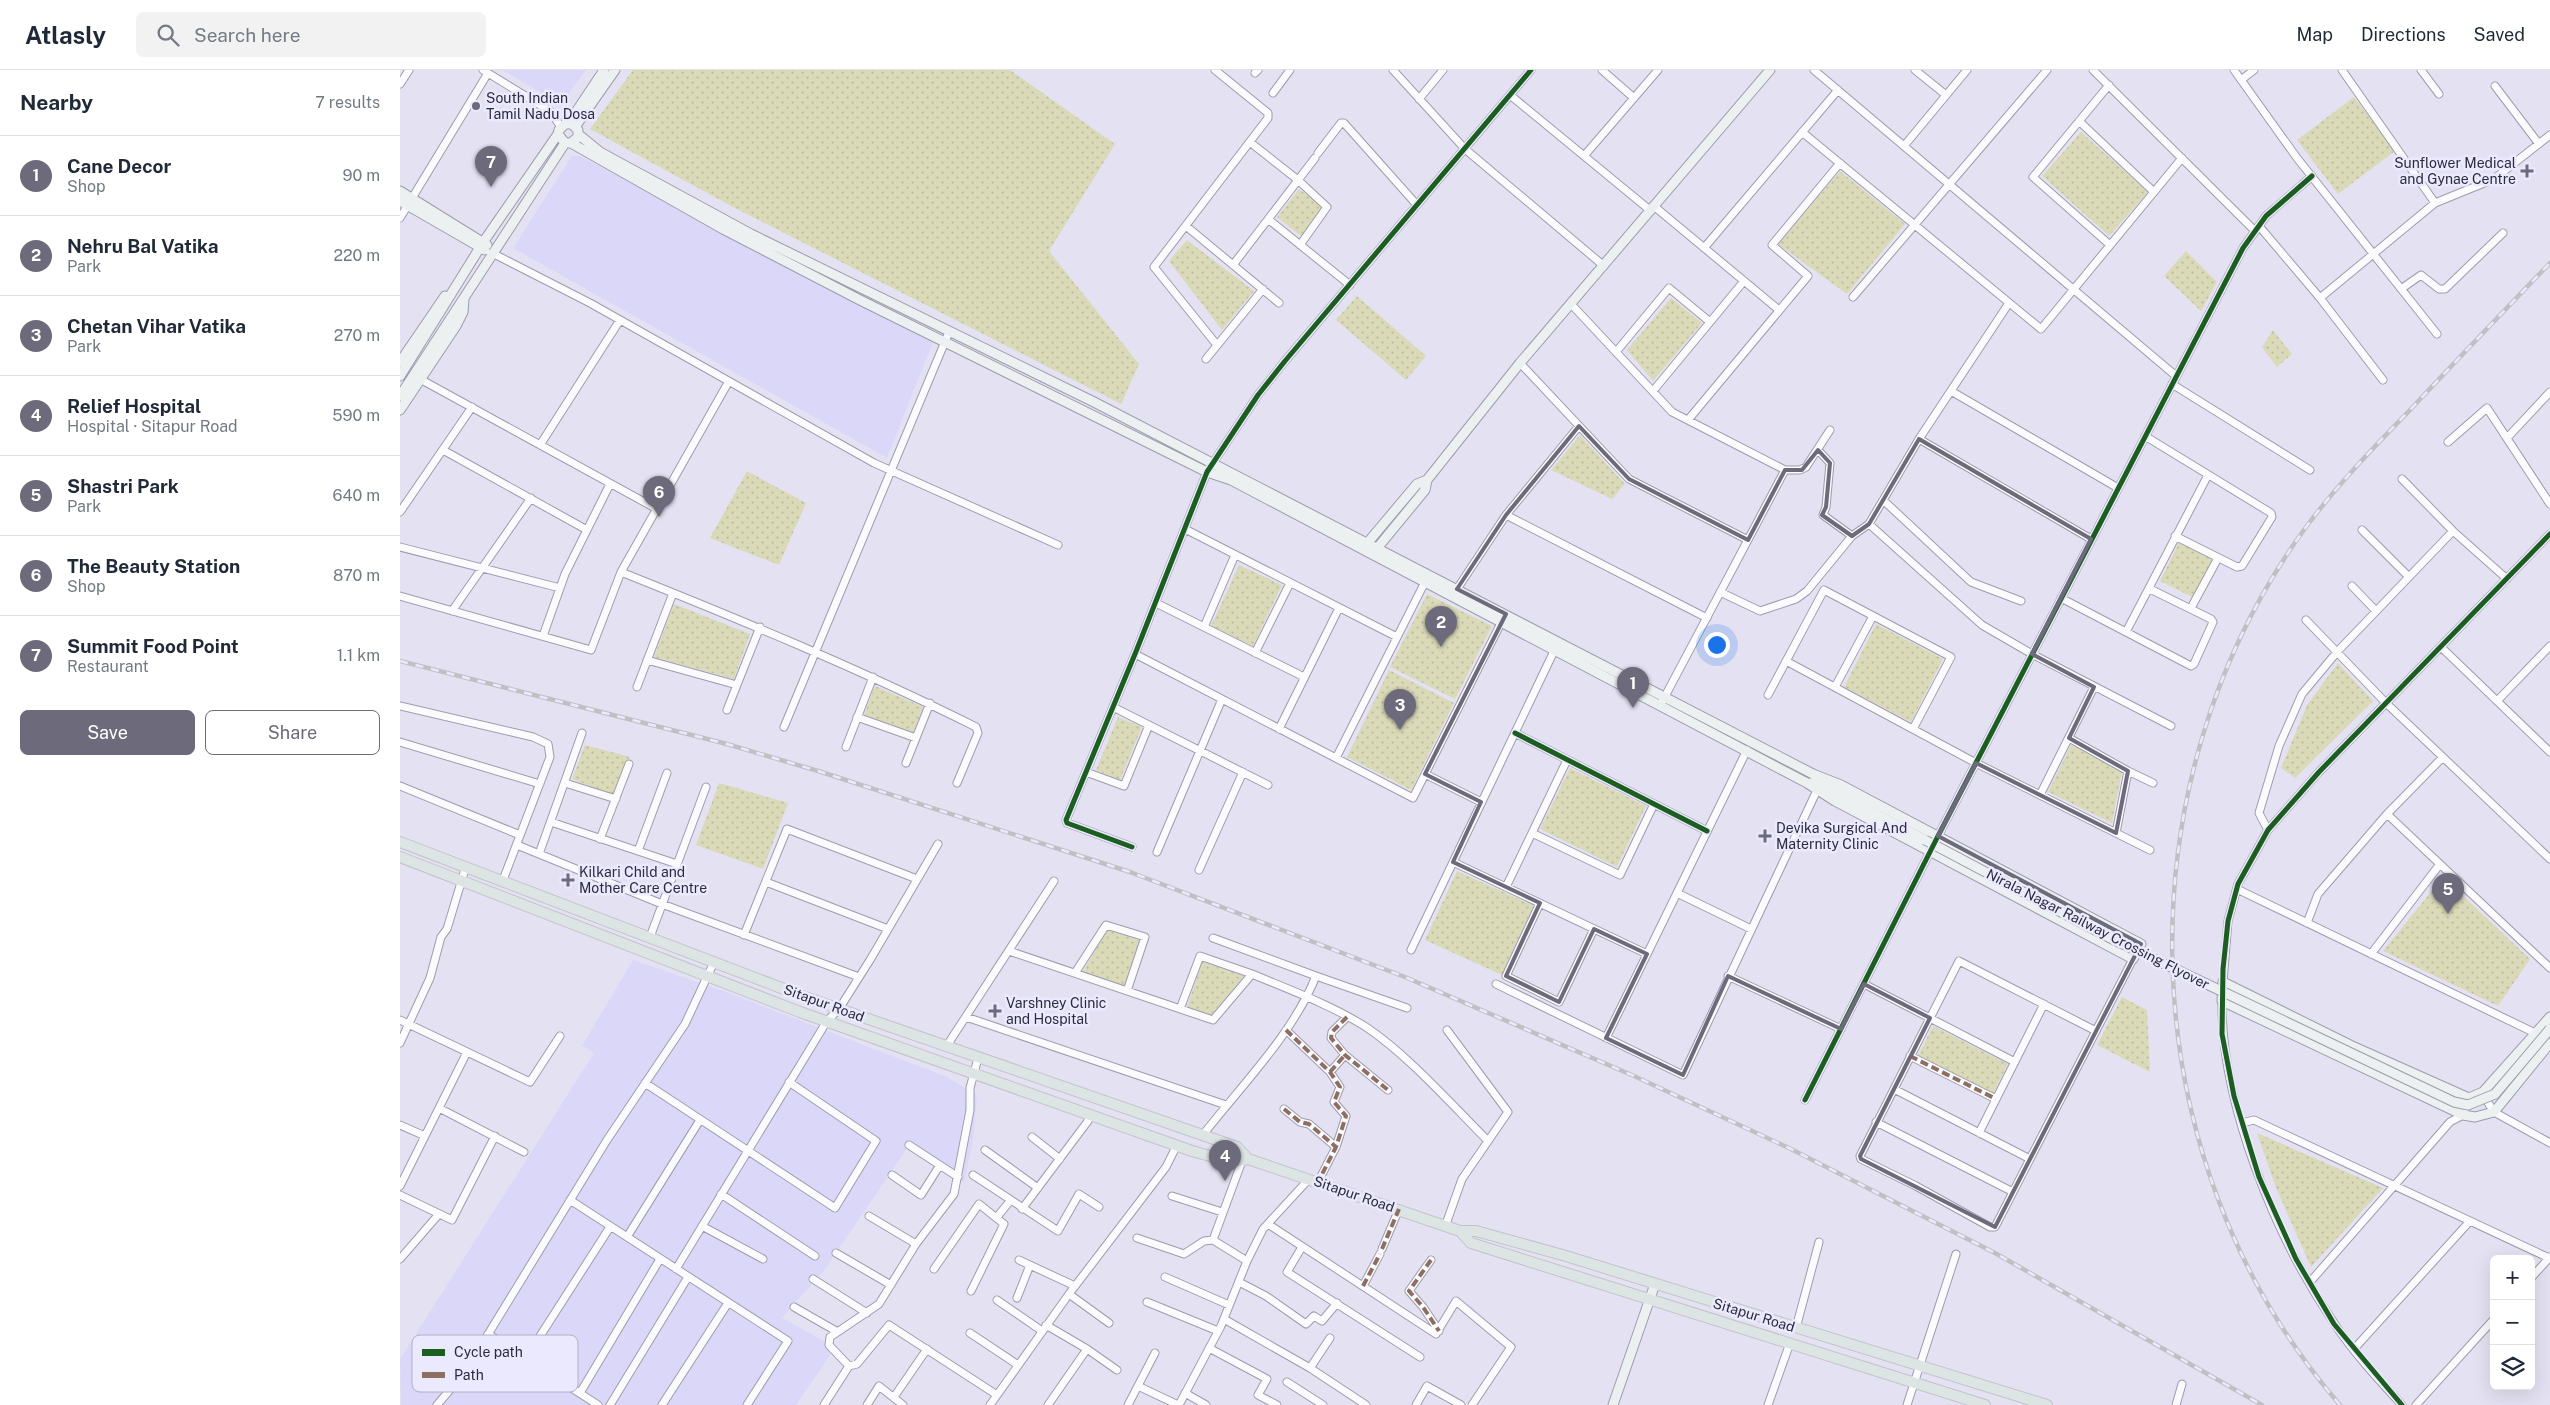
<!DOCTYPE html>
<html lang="en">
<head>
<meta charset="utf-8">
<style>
  body { margin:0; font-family:"Public Sans",sans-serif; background:#f2f2f3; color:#1f2937 }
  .controls { position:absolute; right:15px; bottom:15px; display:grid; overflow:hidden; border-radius:8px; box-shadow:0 5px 20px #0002 }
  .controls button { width:45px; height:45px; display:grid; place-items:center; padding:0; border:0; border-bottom:1px solid #e0e1e3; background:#fff; color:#1f2937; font:25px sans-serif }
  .you { position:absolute; left:1316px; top:574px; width:18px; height:18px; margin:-12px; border:4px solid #fff; border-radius:50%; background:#1a73e8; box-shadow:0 0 0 8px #1a73e833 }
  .badge { display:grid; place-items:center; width:32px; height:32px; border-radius:50%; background:#6d6a7c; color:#fff; font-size:16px; font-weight:700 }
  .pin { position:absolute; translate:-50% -41px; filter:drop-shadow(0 1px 2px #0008) }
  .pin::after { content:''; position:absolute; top:26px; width:18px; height:15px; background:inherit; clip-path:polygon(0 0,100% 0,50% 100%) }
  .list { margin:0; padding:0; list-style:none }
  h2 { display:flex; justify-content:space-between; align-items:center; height:65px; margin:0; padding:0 20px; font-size:21px }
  h2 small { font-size:16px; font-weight:400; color:#747a83 }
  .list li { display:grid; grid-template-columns:32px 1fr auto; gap:15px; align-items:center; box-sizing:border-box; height:80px; padding:0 20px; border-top:1px solid #e0e1e3 }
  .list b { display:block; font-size:19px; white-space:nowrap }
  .list p { margin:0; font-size:16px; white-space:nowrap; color:#747a83 }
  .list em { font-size:16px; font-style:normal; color:#747a83 }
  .actions { display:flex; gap:10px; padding:15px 20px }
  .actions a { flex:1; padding:11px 0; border:1px solid #6d6a7c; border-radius:8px; text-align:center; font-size:18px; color:#6d6a7c }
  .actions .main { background:#6d6a7c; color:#fff }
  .icon { flex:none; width:28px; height:28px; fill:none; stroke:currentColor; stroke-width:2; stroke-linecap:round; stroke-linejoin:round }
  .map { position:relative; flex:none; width:2150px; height:1335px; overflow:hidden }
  header { display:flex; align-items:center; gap:30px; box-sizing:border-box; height:70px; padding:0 25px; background:#fff; border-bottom:1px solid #e0e1e3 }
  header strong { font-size:24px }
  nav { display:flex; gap:28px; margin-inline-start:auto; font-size:18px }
  .search { width:350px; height:45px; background:#f2f2f3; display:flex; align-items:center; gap:12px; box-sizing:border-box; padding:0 18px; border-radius:8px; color:#747a83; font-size:19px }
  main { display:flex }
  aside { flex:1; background:#fff }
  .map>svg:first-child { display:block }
  .built { fill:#dbd7f8 }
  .park { fill:url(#park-dots) }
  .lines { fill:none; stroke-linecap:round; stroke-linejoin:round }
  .street-casing { stroke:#9e9cac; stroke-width:9 }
  .secondary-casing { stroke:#9e9cac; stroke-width:11 }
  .primary-casing { stroke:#c3c2cc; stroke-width:12 }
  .street { stroke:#fbfbfd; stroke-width:7 }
  .secondary { stroke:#ecf0f1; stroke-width:9 }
  .primary { stroke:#dde5e4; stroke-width:10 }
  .rail-casing { stroke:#c0c0c4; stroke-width:4.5 }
  .rail { stroke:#ebe9fd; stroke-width:2.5; stroke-dasharray:8; stroke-linecap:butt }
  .secondary-bridge-casing { stroke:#9e9cac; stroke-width:11; stroke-linecap:butt }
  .secondary-bridge { stroke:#ecf0f1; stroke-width:9 }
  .quiet { stroke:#8d6e63; stroke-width:4; stroke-dasharray:8 4; stroke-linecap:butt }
  .cycleway-casing { stroke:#ebe9fd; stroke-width:8 }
  .cycleway { stroke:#1b5e20; stroke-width:5 }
  .marked { fill:none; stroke:#6d6a7c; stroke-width:4; stroke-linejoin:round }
  .poi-dot { fill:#6d6a7c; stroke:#ebe9fd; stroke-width:2 }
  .labels { text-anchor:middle; stroke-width:5; stroke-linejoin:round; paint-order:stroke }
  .poi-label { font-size:14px; fill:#2d2a3d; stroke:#ebe9fd; text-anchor:start }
  .street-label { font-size:14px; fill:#2d2a3d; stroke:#ebe9fd }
  .key { fill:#ebe9fd; stroke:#b2b0c3; stroke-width:1 }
  .key-label { font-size:14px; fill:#2d2a3d }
</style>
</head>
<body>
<header>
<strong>Atlasly</strong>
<div class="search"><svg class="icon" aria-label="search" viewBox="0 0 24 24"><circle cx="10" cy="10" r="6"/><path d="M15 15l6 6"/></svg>Search here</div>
<nav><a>Map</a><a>Directions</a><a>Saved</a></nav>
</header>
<main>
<aside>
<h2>Nearby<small>7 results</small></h2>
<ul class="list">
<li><span class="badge">1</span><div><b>Cane Decor</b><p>Shop</p></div><em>90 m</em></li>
<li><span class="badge">2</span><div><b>Nehru Bal Vatika</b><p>Park</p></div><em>220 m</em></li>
<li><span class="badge">3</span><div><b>Chetan Vihar Vatika</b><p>Park</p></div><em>270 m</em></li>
<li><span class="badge">4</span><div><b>Relief Hospital</b><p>Hospital · Sitapur Road</p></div><em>590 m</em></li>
<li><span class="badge">5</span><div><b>Shastri Park</b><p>Park</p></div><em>640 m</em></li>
<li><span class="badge">6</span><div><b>The Beauty Station</b><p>Shop</p></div><em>870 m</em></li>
<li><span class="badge">7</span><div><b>Summit Food Point</b><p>Restaurant</p></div><em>1.1 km</em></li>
</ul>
<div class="actions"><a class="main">Save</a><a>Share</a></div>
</aside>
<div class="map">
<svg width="2150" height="1335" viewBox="0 0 2150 1335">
  <defs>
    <pattern id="park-dots" width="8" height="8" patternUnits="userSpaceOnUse" patternTransform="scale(1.25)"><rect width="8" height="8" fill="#dadab9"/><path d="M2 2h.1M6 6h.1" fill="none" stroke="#bbbba0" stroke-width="1.8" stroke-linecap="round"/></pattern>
  </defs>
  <rect width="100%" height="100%" fill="#e4e2f2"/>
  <!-- built -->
  <path class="built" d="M102,0H186L161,34Z
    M172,86H180L533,272L487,388L113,178Z
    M233,890L318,919L547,1007L577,1025L573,1070L564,1113L508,1077L425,1199L382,1248L424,1271L431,1284L396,1335H1L0,1289L194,983L182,976Z"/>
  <!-- park -->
  <path class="park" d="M233,0H610L715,74L649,181L739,294L721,334L333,137L190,59Z
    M1954,27L1995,81L1938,124L1897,70Z
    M1681,62L1748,122L1709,166L1642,106Z
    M1440,101L1505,154L1447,224L1378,174Z
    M899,119L923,137L901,166L877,147Z
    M787,170L854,221L822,260L769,191Z
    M1786,181L1817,212L1801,241L1764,206Z
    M957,226L1026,286L1006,310L936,250Z
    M1271,228L1302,253L1253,311L1227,280Z
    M1873,260L1892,284L1877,297L1862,277Z
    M1180,365L1225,414L1212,429L1151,400Z
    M347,401L406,433L379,495L310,468Z
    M1780,471L1814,489L1794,528L1760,511Z
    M839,495L882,515L853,576L811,556Z
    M1027,524L1092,556L1055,629L990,597Z
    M274,534L350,564L334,609L254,587Z
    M1476,554L1543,589L1511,652L1444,617Z
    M1938,593L1973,631L1895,708L1881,698L1907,635Z
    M989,600L1054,633L1011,720L947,687Z
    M475,616L523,637L513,663L464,645Z
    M718,647L742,657L720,710L696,700Z
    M185,675L230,687L214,726L172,709Z
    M1671,675L1722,701L1712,753L1648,722Z
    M1170,698L1246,736L1217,797L1140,759Z
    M319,713L388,733L363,799L296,775Z
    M1057,801L1134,836L1102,905L1025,870Z
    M2043,807L2130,889L2098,936L1983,881Z
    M707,860L741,871L725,918L682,903Z
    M802,892L844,906L811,945L787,937Z
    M1722,927L1747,940L1750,1002L1697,975Z
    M1533,956L1608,994L1593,1024L1518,986Z
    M1857,1063L1983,1118L1911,1197L1876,1118Z"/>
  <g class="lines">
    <defs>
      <path id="street" d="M83,0L150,41L161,57
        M815,0L868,43V48L754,197L817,275
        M993,0L1065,79L1204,196
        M1202,0L1234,28
        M1414,0L1776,306
        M1515,0L1546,25
        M1693,0L1855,161
        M1834,0L1897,88L2037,264
        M1942,0L2035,133
        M2021,0L2039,24
        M855,3L858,0
        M1841,10L1854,0
        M0,14L9,0
        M1709,15L1633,107L1710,175
        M2095,16L2139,74
        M873,23L890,0
        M1110,25L1251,141
        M1019,29L1043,0
        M1679,51L1754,122
        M1402,62L1641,259L1782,88
        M851,73L898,110L927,137L900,175
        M1504,76L1567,0
        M918,83L941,53H944L1017,135
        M1184,86L1258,0
        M1255,137L1379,240
        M0,148L88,3
        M868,149L950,215
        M786,156L879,233
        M1859,156L1920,228L1983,310
        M1304,178L1438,20
        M92,183L190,233L474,393L658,475
        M833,195L915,88
        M2001,219L2021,205L2039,219H2045L2103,163
        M1453,227L1647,0
        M1920,228L2035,133L2094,109L2150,65
        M1171,234L1272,342L1385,400H1400L1406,397L1430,360
        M1216,282L1269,218L1310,252
        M806,289L863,219
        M1120,293L1229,409L1348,470
        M20,309L257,439
        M1772,314L1910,400
        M1253,321L1344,211
        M1551,321L1718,418
        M1288,350L1408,206L1372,175L1440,93
        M1745,366L1871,443L1872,447L1842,496L1837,497L1775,466
        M2107,368L2150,322
        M1519,369L1691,469
        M2048,372L2087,338L2150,434
        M140,375L220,250
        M43,380L187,460
        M1418,380L1430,393L1426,437L1423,445L1452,466
        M2002,409L2053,461L2107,509
        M1483,430L1571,512L1621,531
        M0,442L72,337
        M1106,445L1307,548
        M1469,454L1582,555L1632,584L1771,656
        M785,459L997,567
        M1962,460L2009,507
        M0,477L160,518
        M221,502C341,550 460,599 576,657L578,663L557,713
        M1952,516L1976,541
        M1057,519L1106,445L1179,356
        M1320,522L1360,541L1396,529L1407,521L1452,466L1469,454L1519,369L1609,233
        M0,526L191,580L221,502L329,311
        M1661,528L1791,596L1794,594L1813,552L1811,549L1750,519
        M756,533L904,607
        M1791,538L1818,488
        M52,541L131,428
        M1906,550L1986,633L2150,789
        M804,557L835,485
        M1726,562L1808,405
        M143,566L165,504L210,414
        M2041,577L2150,682
        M855,583L890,513
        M735,584L1013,728L1103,549
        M247,590L337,615
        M1386,591L1576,693L1750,780
        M237,617L273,523
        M1435,617L1473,546
        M1368,625L1424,520L1551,587L1513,659
        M2097,631L2150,576
        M1262,632L1385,400
        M0,636L133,667L148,674L150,687L103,810
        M713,637L868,715
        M327,640L360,557
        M457,647L516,668
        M384,657L549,262
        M879,659L939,538
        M1115,663L1307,761
        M1669,668L1728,701L1716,763
        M0,672L140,714
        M446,677L473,607
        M936,688L1025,512
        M506,693L530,633
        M1728,701L1753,713
        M686,702L724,716L749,655
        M1025,704L1081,732
        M165,713L216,729
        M0,716L120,765
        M1640,725L1694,617
        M1987,744L2150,898
        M151,752L277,794
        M1868,760L1859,743L1879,676L1902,624L1937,582L2053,461
        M1132,763L1220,805L1254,734
        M200,769L229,694
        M117,775L262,834L459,907
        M732,777L667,753L666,750L735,584L807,402L858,325L885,291L1131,0
        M238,781L267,703
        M757,782L822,629
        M139,784L182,663
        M1053,792L1247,884
        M799,800L843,702
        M366,812L488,859
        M1106,817L1167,690
        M1837,819L2135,963
        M1277,823L1351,859
        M1140,833L1106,906L1159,932L1194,859
        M1907,853L1918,824L1987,744L2043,687
        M344,865L387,759L517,809
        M250,867L306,717
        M813,868L916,906
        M1011,880L1155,579
        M609,881L813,950L852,904L800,886L780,939
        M1971,884L2040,794
        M675,903L706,855L745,867L727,921
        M852,904C890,920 931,935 966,957C1008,985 1052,1035 1088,1071
        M1328,906L1441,959
        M1823,912L1828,851L1838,814L1868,760L1919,702L2150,464
        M1096,914L1283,1005L1419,716
        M1464,914L1615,992
        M1822,931C1821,1035 1876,1168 1934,1253C1953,1282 1978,1309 2002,1335
        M566,947L826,1035
        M947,947L932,962L931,968L945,985L988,1020
        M0,950L130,1012L160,966
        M886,960L930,1002L940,1017L934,1032L946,1046L936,1077L918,1112
        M1696,961L1559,891L1460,1086L1461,1089L1516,1116L1590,1157H1595L1733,889
        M1206,968L1347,680
        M0,973L30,908L41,867L47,859L66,796
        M546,977L654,811
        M1510,986L1596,1029
        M930,1002L945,985
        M245,1013L435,1138L476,1071L389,1012
        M1494,1019L1630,1089
        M2083,1025L2094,1042L2150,1073
        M1405,1030L1538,766L1843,178L1866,146L1912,106
        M39,1038L124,1082
        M884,1039L900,1052L909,1054L936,1077
        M1476,1052L1613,1122
        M1842,1053L1854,1050L2149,1188
        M0,1055L25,1066
        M1579,1063L1644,934
        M802,1066C841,1016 893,964 916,906L1007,938
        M632,1067L660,1089
        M509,1075L558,1107
        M585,1080L638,1118
        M492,1105L521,1125L540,1095
        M573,1105L658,1161L679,1124L699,1137
        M0,1116L67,982
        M321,1124L415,1186
        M0,1125L52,1150L95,1066
        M772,1126L822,1142
        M170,1130L388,1271L347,1335
        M622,1139L688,1051L689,1045
        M469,1146L516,1174
        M597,1147L610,1131
        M868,1154L1036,1264L1056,1231L1111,1277L1072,1335
        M1046,1154L1062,1109L1108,1042L1047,960
        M302,1156L363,1189
        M227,1167L300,1050
        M737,1168L784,1184L804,1171L813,1170
        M902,1177L887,1202L1020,1287
        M982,1179L999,1139
        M436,1183L491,1215
        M0,1189L39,1144
        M619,1190L675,1216
        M1031,1190L1009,1221L1023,1237L1039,1261
        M847,1191L863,1159L909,1109
        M276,1199L427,951L439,939L470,890L538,774
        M534,1199L579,1134L604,1154L571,1221
        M765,1207L829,1235
        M2131,1208L2150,1187
        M413,1209L467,1243
        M839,1212L866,1226L906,1254L914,1246L922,1251L937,1233
        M1910,1212L2050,1052L2063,1045L2068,1031
        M963,1216L980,1184
        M669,1224L709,1253
        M617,1228L630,1195
        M597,1230L642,1261
        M747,1232L818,1261
        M394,1237L436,1261
        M824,1249L910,1298L966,1335
        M646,1255L687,1279L717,1300
        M1396,1258L1419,1172
        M570,1263L618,1295
        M88,1264L198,1335
        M809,1278L867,1309L858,1325L877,1335
        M1954,1279L2070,1151
        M126,1288L210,1157
        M449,1296L429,1275L430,1267L479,1234L516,1174L554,1124L570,1040V1018L578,988
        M910,1298L930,1268
        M887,1312L923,1335
        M738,1316L778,1335
        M180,1323L260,1189
        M785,1323L806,1335
        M494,1327L527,1279
        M37,1335L65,1302L207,1070L285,954L314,892
        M210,1335L288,1207
        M262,1335L328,1233
        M424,1335L449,1296L457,1294L489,1255L597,1325
        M467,1335L479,1316L503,1335
        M590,1335L669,1224L766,1097L777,1075
        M648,1335L687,1279
        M728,1335L755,1283
        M779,1335L821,1256L847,1191L813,1170L842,1091
        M1016,1335L1027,1316L1061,1335
        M1368,1335L1390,1273
        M1507,1335L1556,1184
        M1776,1335L1782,1314
        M2016,1335L2094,1249"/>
      <path id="secondary" d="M168,54L204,0
        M175,57L215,0
        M171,73L178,67V60L172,54H165L159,60L158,64L165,73H171L323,159L460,230L807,402L831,410L1407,713L1435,731L1733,889L1741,874L1441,715L1413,704L694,332L351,164L200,82L178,64
        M0,121L87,175
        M0,131L85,180
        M0,292L45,226
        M0,306L84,171L158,64
        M0,326L165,73
        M0,340L56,256L63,242L64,230
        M964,477L1017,414L1027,410
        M974,482L1025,420L1027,410L1120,293L1370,0
        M1410,713L1420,714L1525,770
        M2150,947L2083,1022L2069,1028L1950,975L1823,912L1822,931L2063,1045L2075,1047L2094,1042L2150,973
        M1213,1335L1255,1214"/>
      <path id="primary" d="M0,772L405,927L837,1077L848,1089L1060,1161H1076L1166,1186L1647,1335
        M0,787L400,942L792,1081L832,1092L848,1089
        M1060,1161L1071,1173L1585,1335"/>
    </defs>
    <!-- street casing -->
    <use href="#street" class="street-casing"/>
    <!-- secondary casing -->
    <use href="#secondary" class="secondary-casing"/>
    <!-- primary casing -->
    <use href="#primary" class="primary-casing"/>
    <!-- street -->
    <use href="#street" class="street"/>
    <!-- secondary -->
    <use href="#secondary" class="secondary"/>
    <!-- primary -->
    <use href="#primary" class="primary"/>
    <defs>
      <path id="rail" d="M0,591L327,674L418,701L730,802L1005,907L1234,1006L1391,1079L1595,1183L1862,1335
        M1940,1335C1728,1090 1716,713 1909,453C1939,413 1975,376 2010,340C2056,291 2103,242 2150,193"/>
    </defs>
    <!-- rail casing -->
    <use href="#rail" class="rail-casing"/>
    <!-- rail -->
    <use href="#rail" class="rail"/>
    <defs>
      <path id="secondary-bridge" d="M1525,770L1708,867L2054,1032L2068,1035L2095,1024L2150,959"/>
    </defs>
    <!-- secondary-bridge casing -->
    <use href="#secondary-bridge" class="secondary-bridge-casing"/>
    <!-- secondary-bridge -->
    <use href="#secondary-bridge" class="secondary-bridge"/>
    <!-- quiet -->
    <path class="quiet" d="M947,947L932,962L931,968L945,985L988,1020
      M886,960L930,1002L940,1017L934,1032L946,1046L936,1077L918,1112
      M1510,986L1596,1029
      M930,1002L945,985
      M884,1039L900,1052L909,1054L936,1077
      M982,1179L999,1139
      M1031,1190L1009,1221L1023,1237L1039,1261
      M963,1216L980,1184"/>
    <defs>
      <path id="cycleway" d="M1115,663L1307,761
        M732,777L667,753L666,750L735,584L807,402L858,325L885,291L1131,0
        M1405,1030L1538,766L1843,178L1866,146L1912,106
        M2002,1335L1934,1254L1896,1189L1859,1107L1834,1026L1822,964L1823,899L1828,851L1838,814L1868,760L1919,702L2150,464"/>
    </defs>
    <!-- cycleway casing -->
    <use href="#cycleway" class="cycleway-casing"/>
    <!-- cycleway -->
    <use href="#cycleway" class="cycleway"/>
  </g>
  <!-- marked area -->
  <path class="marked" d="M1179,356L1229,409L1348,470L1385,400H1402L1418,380L1430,393L1426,437L1422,445L1452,466L1469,454L1519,369L1691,469L1632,584L1694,617L1669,668L1728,701L1716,763L1576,693L1538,766L1741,874L1595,1157L1461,1089L1460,1086L1530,948L1464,914L1441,959L1328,906L1283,1005L1206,968L1247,884L1194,859L1159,932L1106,906L1140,833L1053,792L1081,732L1025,704L1106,544L1057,519L1106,445Z"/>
  <!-- markers -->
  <g class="poi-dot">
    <circle cx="76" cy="36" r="5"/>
    <path d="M2124.5 93.5h5v5h5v5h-5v5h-5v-5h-5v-5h5z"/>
    <path d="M1362.5 758.5h5v5h5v5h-5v5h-5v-5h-5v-5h5z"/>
    <path d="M165.5 802.5h5v5h5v5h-5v5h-5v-5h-5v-5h5z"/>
    <path d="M592.5 933.5h5v5h5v5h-5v5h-5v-5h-5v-5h5z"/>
  </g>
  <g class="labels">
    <!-- poi labels -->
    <g class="poi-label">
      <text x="86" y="33">South Indian<tspan x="86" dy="16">Tamil Nadu Dosa</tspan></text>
      <text x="2116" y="98" text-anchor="end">Sunflower Medical<tspan x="2116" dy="16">and Gynae Centre</tspan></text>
      <text x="1376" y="763">Devika Surgical And<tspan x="1376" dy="16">Maternity Clinic</tspan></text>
      <text x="179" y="807">Kilkari Child and<tspan x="179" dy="16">Mother Care Centre</tspan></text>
      <text x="606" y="938">Varshney Clinic<tspan x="606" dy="16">and Hospital</tspan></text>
    </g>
    <!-- street labels -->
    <g class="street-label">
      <text transform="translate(1698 859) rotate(27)" y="5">Nirala Nagar Railway Crossing Flyover</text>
      <text transform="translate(424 933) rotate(20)" y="5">Sitapur Road</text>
      <text transform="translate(954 1124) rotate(19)" y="5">Sitapur Road</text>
      <text transform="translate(1354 1245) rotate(17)" y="5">Sitapur Road</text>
    </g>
  </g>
  <!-- legend -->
  <rect x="12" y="1265" width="166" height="57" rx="8" class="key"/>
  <rect x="22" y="1279" width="23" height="7" fill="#1b5e20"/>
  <rect x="22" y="1302" width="23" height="6" fill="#8d6e63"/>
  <g class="key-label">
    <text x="54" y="1287">Cycle path</text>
    <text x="54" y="1310">Path</text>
  </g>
</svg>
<div class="controls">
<button>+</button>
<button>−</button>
<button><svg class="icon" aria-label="layers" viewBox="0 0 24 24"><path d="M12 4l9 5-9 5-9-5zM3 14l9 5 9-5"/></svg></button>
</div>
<div class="you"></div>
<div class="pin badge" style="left:1233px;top:638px">1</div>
<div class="pin badge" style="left:1041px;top:577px">2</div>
<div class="pin badge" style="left:1000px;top:660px">3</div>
<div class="pin badge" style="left:825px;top:1111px">4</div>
<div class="pin badge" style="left:2048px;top:844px">5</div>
<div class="pin badge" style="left:259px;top:447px">6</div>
<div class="pin badge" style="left:91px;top:117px">7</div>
</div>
</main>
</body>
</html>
